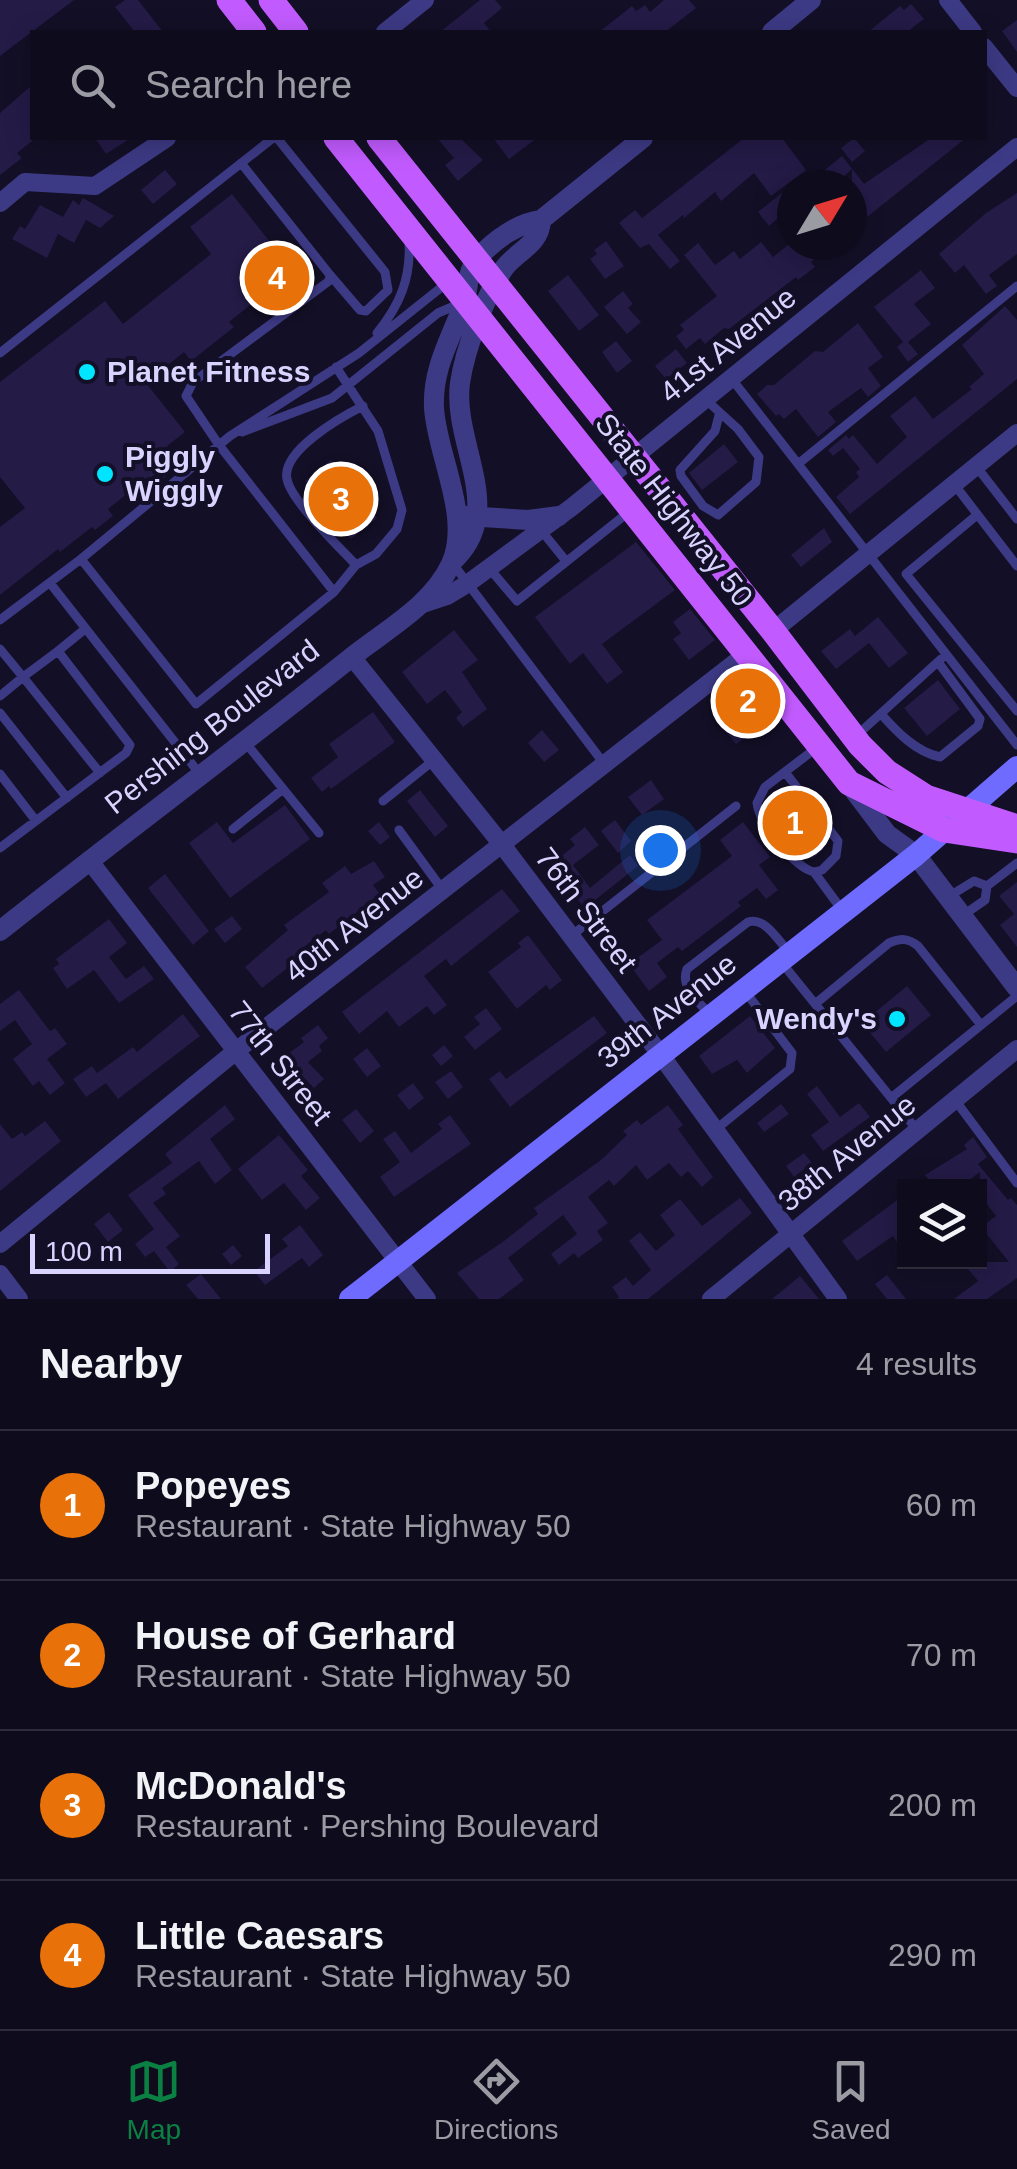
<!DOCTYPE html>
<html lang="en">
<head>
<meta charset="utf-8">
<style>
  body { margin:0; font-family:Arial,sans-serif; background:#1c1929; color:#f1f3f6 }
  .controls { position:absolute; right:30px; bottom:30px; display:grid; overflow:hidden; border-radius:0px; box-shadow:0 5px 25px #0003 }
  .controls button { width:90px; height:90px; display:grid; place-items:center; padding:0; border:0; border-bottom:2px solid #2e2b3b; background:#0e0b1c; color:#f1f3f6; font:50px sans-serif }
  .compass { position:absolute; left:777px; top:170px; width:90px; height:90px; border-radius:50%; background:#0e0b1c; box-shadow:0 5px 25px #0003; rotate:52deg }
  .scale { position:absolute; left:30px; bottom:25px; width:240px; box-sizing:border-box; padding-left:10px; border:5px solid #d9d4ff; border-top:0; font-size:28px; line-height:35px; white-space:nowrap; color:#d9d4ff; -webkit-text-stroke:8px #130f26; paint-order:stroke }
  .you { position:absolute; left:660px; top:850px; width:35px; height:35px; margin:-25px; border:8px solid #fff; border-radius:50%; background:#1a73e8; box-shadow:0 0 0 15px #1a73e833 }
  .badge { display:grid; place-items:center; width:65px; height:65px; border-radius:50%; background:#0b8043; color:#fff; font-size:32px; font-weight:700 }
  .pin { position:absolute; translate:-50% -50%; border:5px solid #fff; box-shadow:0 2px 10px #0006 }
  .list { margin:0; padding:0; list-style:none }
  h2 { display:flex; justify-content:space-between; align-items:center; height:130px; margin:0; padding:0 40px; font-size:42px }
  h2 small { font-size:32px; font-weight:400; color:#9b9ba3 }
  .list li { display:grid; grid-template-columns:65px 1fr auto; gap:30px; align-items:center; box-sizing:border-box; height:150px; padding:0 40px; border-top:2px solid #2e2b3b }
  .list b { display:block; font-size:38px; white-space:nowrap }
  .list p { margin:0; font-size:32px; white-space:nowrap; color:#9b9ba3 }
  .list em { font-size:32px; font-style:normal; color:#9b9ba3 }
  .icon { flex:none; width:55px; height:55px; fill:none; stroke:currentColor; stroke-width:2; stroke-linecap:round; stroke-linejoin:round }
  .map { position:relative; flex:none; width:1017px; height:1299px; overflow:hidden }
  .search { position:absolute; background:#0e0b1c; box-shadow:0 5px 25px #0003; left:30px; right:30px; top:30px; height:110px; display:flex; align-items:center; gap:25px; box-sizing:border-box; padding:0 35px; border-radius:0px; color:#9b9ba3; font-size:38px }
  .sheet { height:730px; background:#0e0b1c }
  nav { display:flex; justify-content:space-around; align-items:center; box-sizing:border-box; height:140px; border-top:2px solid #2e2b3b; background:#0e0b1c; font-size:28px; color:#9b9ba3 }
  nav a { display:grid; justify-items:center; gap:5px }
  nav .on { color:#0b8043 }
  .map>svg:first-child { display:block }
  .building { fill:#241b47 }
  .lines { fill:none; stroke-linecap:round; stroke-linejoin:round }
  .service { stroke:#3d3a85; stroke-width:9 }
  .minor { stroke:#3d3a85; stroke-width:18 }
  .tertiary { stroke:#3d3a85; stroke-width:20 }
  .secondary { stroke:#6f6bff; stroke-width:22 }
  .primary { stroke:#c25bff; stroke-width:25 }
  .poi-dot { fill:#00e5ff; stroke:#130f26; stroke-width:4 }
  .labels { text-anchor:middle; stroke-width:8; stroke-linejoin:round; paint-order:stroke }
  .street-label { font-size:30px; fill:#d9d4ff; stroke:#130f26 }
  .poi-label { font-size:30px; font-weight:bold; fill:#d9d4ff; stroke:#130f26; text-anchor:start }
</style>
</head>
<body>
<div class="map">
<svg width="1017" height="1299" viewBox="0 0 1017 1299">
  <rect width="100%" height="100%" fill="#130f26"/>
  <!-- building -->
  <path class="building" d="M0,0H74L0,56Z
    M125,0H138L163,32H135L115,7Z
    M480,0H495L502,8L484,23L491,32H440Z
    M664,0H689L696,8L665,32H599L632,6L636,11L645,5L650,12Z
    M911,4L924,19L907,32H868L900,6L904,10Z
    M1017,20V52L1002,31Z
    M32,85V141L17,153L22,158L0,175V113Z
    M95,138H131L106,154Z
    M437,138H460L483,160L458,181L445,165L454,158Z
    M493,138H537L509,159Z
    M744,138H782L806,170L771,196L754,173L721,201L715,192L684,218L683,215L658,235L680,261L670,269L649,244L640,248L619,223L635,210L642,218Z
    M854,138L865,151L852,162L841,148Z
    M931,138H966L852,229V169L834,185L821,173L842,156L864,184Z
    M165,170L177,184L153,204L141,190Z
    M782,193L792,206L769,226L758,212Z
    M1017,193V254L989,275L997,286L986,294L964,265L955,273L939,254L986,213Z
    M232,194L293,271L229,322L234,327L191,361L184,352L146,383L185,432L167,446L175,456L162,466L169,474L145,493L138,485L108,509L113,516L95,530L92,527L60,552L58,549L0,595V527L25,508L0,477V382L105,301L123,324L211,254L190,227Z
    M83,198L114,216L100,228L86,220L74,243L58,234L47,258L12,239L20,226L25,229L40,205L63,217L73,200L79,205Z
    M606,241L624,266L605,279L590,259L597,254L594,250Z
    M761,242L773,257L788,245H834L811,262L815,267L798,280L796,277L729,329L724,328L705,344L700,338L686,349L676,336L684,330L680,325L717,296L684,255L698,243L715,265L734,251L740,259Z
    M921,270L935,288L914,304L931,324L908,342L918,354L908,362L897,347L903,342L874,307Z
    M568,275L599,315L579,331L548,291Z
    M623,291L633,304L628,308L641,322L627,334L604,307Z
    M1005,306L1017,320V379L850,514L836,497L859,477L856,472L860,469L843,448L833,456L828,450L846,435L849,439L853,435L877,464L907,437L890,416L915,396L933,419L972,389L969,387L984,374L962,345Z
    M858,323L883,357L868,368L881,386L868,397L861,388L828,412L836,422L818,437L796,409L784,419L779,414L776,416L757,394L767,385H774L815,351L823,352Z
    M616,341L632,361L617,373L602,352Z
    M676,349L687,363L666,379L655,366Z
    M724,444L738,462L702,490L689,473Z
    M331,460L377,518L351,539L333,520L334,518L305,481Z
    M824,528L832,542L801,567L791,555Z
    M636,542L675,590L602,644L623,672L607,684L583,653L570,664L535,617Z
    M690,609L715,640L689,660L673,639L681,633L673,622Z
    M878,617L908,653L889,668L869,643L836,669L821,651L850,629L855,636Z
    M454,630L478,660L462,672L487,709L463,727L456,718L462,712L445,690L427,704L402,672Z
    M938,680L960,709L927,736L904,708Z
    M752,687L776,717L736,744L714,717Z
    M373,712L395,742L331,789L329,786L322,792L311,778L338,757L329,744Z
    M542,730L559,750L544,762L528,743Z
    M651,780L664,799L642,815L628,797Z
    M420,790L448,826L435,837L407,801Z
    M779,798L784,805L789,801L824,846L823,850L812,859L801,844L798,846L769,806Z
    M285,805L310,839L230,898L189,843L217,822L233,843Z
    M615,820L631,841L618,853L601,831Z
    M379,822L390,837L380,845L368,831Z
    M743,822L770,857L759,865L778,890L766,899L757,888L738,902L741,906L682,951L678,947L657,963L667,977L649,991L629,964L662,940L647,920L732,856L720,840Z
    M585,827L599,845L573,865L590,888L630,855L638,866L585,908L549,866L575,845L570,839Z
    M374,861L385,877L373,885L380,894L329,934L326,930L295,954L299,959L262,988L245,967L288,930L284,925L329,892L322,883L345,866L351,874Z
    M165,874L209,931L193,945L148,888Z
    M1017,882V947L1000,925L1014,914L999,896Z
    M502,889L520,911L451,966L446,959L424,976L447,1005L434,1015L427,1006L399,1027L387,1011L359,1034L342,1012Z
    M232,916L242,929L225,943L214,929Z
    M109,919L127,943L109,957L126,979L144,966L154,979L119,1003L94,970L67,989L53,968L59,964L56,959Z
    M528,935L562,980L550,990L546,985L517,1009L488,972L521,947L518,943Z
    M907,986L931,1015L886,1052L862,1023Z
    M19,990L50,1031L55,1028L67,1044L47,1059L65,1083L50,1095L39,1081L33,1086L13,1059L32,1044L15,1020L0,1031V1004Z
    M486,1008L502,1029L475,1050L464,1037L480,1024L474,1017Z
    M183,1014L200,1036L118,1099L106,1083L86,1097L73,1079L92,1066L97,1073L133,1047L137,1052Z
    M594,1016L607,1033L510,1107L489,1079L500,1071L506,1079Z
    M750,1016L775,1048L747,1073L737,1060L712,1074L699,1056Z
    M318,1025L328,1038L319,1046L322,1051L308,1062L324,1079L314,1088L298,1072L293,1076L280,1060L304,1042L301,1038Z
    M444,1045L453,1056L441,1066L432,1055Z
    M367,1048L381,1066L367,1077L353,1059Z
    M451,1071L463,1087L448,1099L435,1082Z
    M413,1083L424,1098L409,1110L397,1095Z
    M817,1086L840,1117L859,1103L870,1117L823,1151L811,1135L829,1122L807,1094Z
    M781,1104L789,1114L764,1132L757,1123Z
    M225,1105L235,1119L210,1139L232,1170L215,1184L199,1161L162,1188L166,1194L153,1203L180,1236L166,1247L179,1264L170,1272L154,1251L145,1257L135,1244L154,1229L128,1195L172,1163L165,1154Z
    M668,1105L683,1125L678,1129L713,1177L702,1187L688,1171L681,1177L669,1163L647,1180L636,1165L614,1186L609,1180L588,1197L608,1223L597,1231L603,1240L578,1258L574,1253L559,1265L551,1254L577,1234L563,1215L508,1258L524,1280L499,1299H479L457,1273L504,1241L538,1214L534,1208L601,1160L627,1135L623,1131L637,1120L641,1125Z
    M356,1109L374,1131L360,1143L342,1120Z
    M450,1115L471,1144L394,1197L380,1177L400,1162L383,1139L395,1131L411,1153L442,1129L438,1124Z
    M45,1121L61,1141L0,1191V1124L12,1139L22,1132L25,1136Z
    M279,1135L308,1170L301,1176L320,1198L306,1210L284,1183L262,1200L238,1169Z
    M973,1137L987,1157L978,1164L1008,1200L1011,1198L1017,1205V1278L987,1299H954L978,1281L962,1262H1009L981,1227L996,1216L980,1195V1172L961,1186H934L925,1175L967,1149L964,1145Z
    M804,1153L812,1163L794,1177L786,1166Z
    M904,1195V1252L893,1236L857,1261L842,1241Z
    M740,1198L752,1213L695,1261L648,1299H617L619,1297L612,1287L626,1277L633,1286L651,1270L629,1241L640,1232L656,1251L675,1235L660,1215L680,1199L702,1226Z
    M109,1212L123,1230L108,1242L94,1224Z
    M300,1225L323,1255L309,1267L302,1258L265,1285L254,1271L288,1246L282,1239Z
    M63,1240L72,1252L59,1262L50,1250Z
    M233,1245L242,1256L231,1265L222,1254Z
    M201,1274L221,1299H198L186,1285Z
    M887,1275L906,1299H887L875,1284Z
    M800,1276L819,1299H772Z"/>
  <g class="lines">
    <!-- service -->
    <path class="service" d="M277,138L385,272L388,290L366,311L360,310L330,275
      M241,163L330,275L329,281L193,382L186,396L219,445L334,592
      M377,333C400,305 411,278 409,242
      M0,353L273,138
      M731,378L1017,745
      M705,399L738,429L759,457L756,482L718,515L703,506L681,476L680,470L715,431L719,415
      M242,432L332,398L438,313L459,304
      M798,464L1017,286
      M976,466L1017,519
      M954,484L1017,566
      M977,515L906,574L1017,711
      M540,529L566,561
      M81,559L196,704L334,592L356,565L376,554L397,529L402,510L378,431L336,367
      M453,564L605,765
      M356,565C340,548 291,501 287,479C281,451 341,417 363,406
      M489,568L517,601L630,511
      M50,583L199,773
      M0,620L81,559L230,436L359,353L448,282
      M0,649L23,677L58,651L130,745L126,753L0,848
      M58,651L85,629
      M0,696L23,677L100,773
      M0,713L67,798
      M881,714C897,732 916,752 940,757L978,726L980,719L938,662
      M856,736L941,659
      M245,742L319,833
      M785,772L838,841L836,856L822,870L814,872C795,868 759,823 757,803L765,787L811,752L816,748
      M0,774L36,821
      M383,801L434,760
      M233,829L283,789
      M399,830L442,889
      M814,872L842,910
      M987,886L1017,863
      M948,897L974,881L987,886L985,900L962,916
      M571,936L736,806
      M782,963L917,1130
      M815,1004L889,943C901,938 908,938 918,946L981,1025
      M709,1013C697,1001 680,986 687,969L748,922C765,917 777,939 788,951
      M891,1098L1017,996
      M955,1100L1017,1183
      M715,1130L790,1069L792,1053L744,990"/>
    <!-- minor -->
    <path class="minor" d="M948,0L973,32
      M385,32L425,0
      M984,47L1017,88
      M0,203L25,182L95,186L167,138
      M420,605L447,596L467,584L572,507L1017,147
      M773,631L1017,433
      M352,657L503,846L660,1054L838,1299
      M89,860L427,1299
      M0,1244L236,1051L746,654
      M0,1274L19,1299
      M711,1299L1017,1049"/>
    <!-- tertiary -->
    <path class="tertiary" d="M772,32L811,0
      M466,516L528,520L559,516
      M454,560C507,509 452,444 460,383C465,349 485,295 505,267C519,250 540,244 541,220
      M850,785L887,834L916,855L1017,988
      M0,931C117,838 236,750 353,656C387,629 432,605 451,564C472,517 437,456 434,408C432,367 452,337 465,300C469,286 467,269 478,258C494,240 518,223 541,220L643,138"/>
    <!-- secondary -->
    <path class="secondary" d="M350,1299L916,855L1017,767"/>
    <!-- primary -->
    <path class="primary" d="M229,0L254,32
      M271,0L296,32
      M336,138L849,783L944,830L1017,841
      M379,138L773,631L860,745L887,772L926,797L1017,827"/>
  </g>
  <!-- markers -->
  <g class="poi-dot">
    <circle cx="87" cy="372" r="10"/>
    <circle cx="105" cy="474" r="10"/>
    <circle cx="897" cy="1019" r="10"/>
  </g>
  <g class="labels">
    <!-- street labels -->
    <g class="street-label">
      <text transform="translate(728 345) rotate(-39)" y="10">41st Avenue</text>
      <text transform="translate(674 510) rotate(52)" y="10">State Highway 50</text>
      <text transform="translate(212 727) rotate(-38)" y="10">Pershing Boulevard</text>
      <text transform="translate(586 910) rotate(53)" y="10">76th Street</text>
      <text transform="translate(354 925) rotate(-38)" y="10">40th Avenue</text>
      <text transform="translate(667 1011) rotate(-38)" y="10">39th Avenue</text>
      <text transform="translate(280 1063) rotate(52)" y="10">77th Street</text>
      <text transform="translate(847 1153) rotate(-39)" y="10">38th Avenue</text>
    </g>
    <!-- poi labels -->
    <g class="poi-label">
      <text x="107" y="382">Planet Fitness</text>
      <text x="125" y="467">Piggly<tspan x="125" dy="34">Wiggly</tspan></text>
      <text x="877" y="1029" text-anchor="end">Wendy's</text>
    </g>
  </g>
</svg>
<div class="controls">
<button><svg class="icon" aria-label="layers" viewBox="0 0 24 24"><path d="M12 4l9 5-9 5-9-5zM3 14l9 5 9-5"/></svg></button>
</div>
<svg class="compass" viewBox="-18 -18 36 36"><path d="M0-13l5 13h-10z" fill="#e53935"/><path d="M0 13l5-13h-10z" fill="#9b9ba3"/></svg>
<div class="scale">100 m</div>
<div class="you"></div>
<div class="pin badge" style="left:795px;top:823px;background:#e8710a">1</div>
<div class="pin badge" style="left:748px;top:701px;background:#e8710a">2</div>
<div class="pin badge" style="left:341px;top:499px;background:#e8710a">3</div>
<div class="pin badge" style="left:277px;top:278px;background:#e8710a">4</div>
<div class="search"><svg class="icon" aria-label="search" viewBox="0 0 24 24"><circle cx="10" cy="10" r="6"/><path d="M15 15l6 6"/></svg>Search here</div>
</div>
<section class="sheet">
<h2>Nearby<small>4 results</small></h2>
<ul class="list">
<li><span class="badge" style="background:#e8710a">1</span><div><b>Popeyes</b><p>Restaurant · State Highway 50</p></div><em>60 m</em></li>
<li><span class="badge" style="background:#e8710a">2</span><div><b>House of Gerhard</b><p>Restaurant · State Highway 50</p></div><em>70 m</em></li>
<li><span class="badge" style="background:#e8710a">3</span><div><b>McDonald's</b><p>Restaurant · Pershing Boulevard</p></div><em>200 m</em></li>
<li><span class="badge" style="background:#e8710a">4</span><div><b>Little Caesars</b><p>Restaurant · State Highway 50</p></div><em>290 m</em></li>
</ul>
</section>
<nav>
<a class="on"><svg class="icon" aria-label="map" viewBox="0 0 24 24"><path d="M3 6l6-2 6 2 6-2v14l-6 2-6-2-6 2zM9 4v14M15 6v14"/></svg>Map</a>
<a><svg class="icon" aria-label="directions" viewBox="0 0 24 24"><path d="M12 3l9 9-9 9-9-9zM9 14v-3h6M13 9l2 2-2 2"/></svg>Directions</a>
<a><svg class="icon" aria-label="saved" viewBox="0 0 24 24"><path d="M7 4h10v16l-5-4-5 4z"/></svg>Saved</a>
</nav>
</body>
</html>
